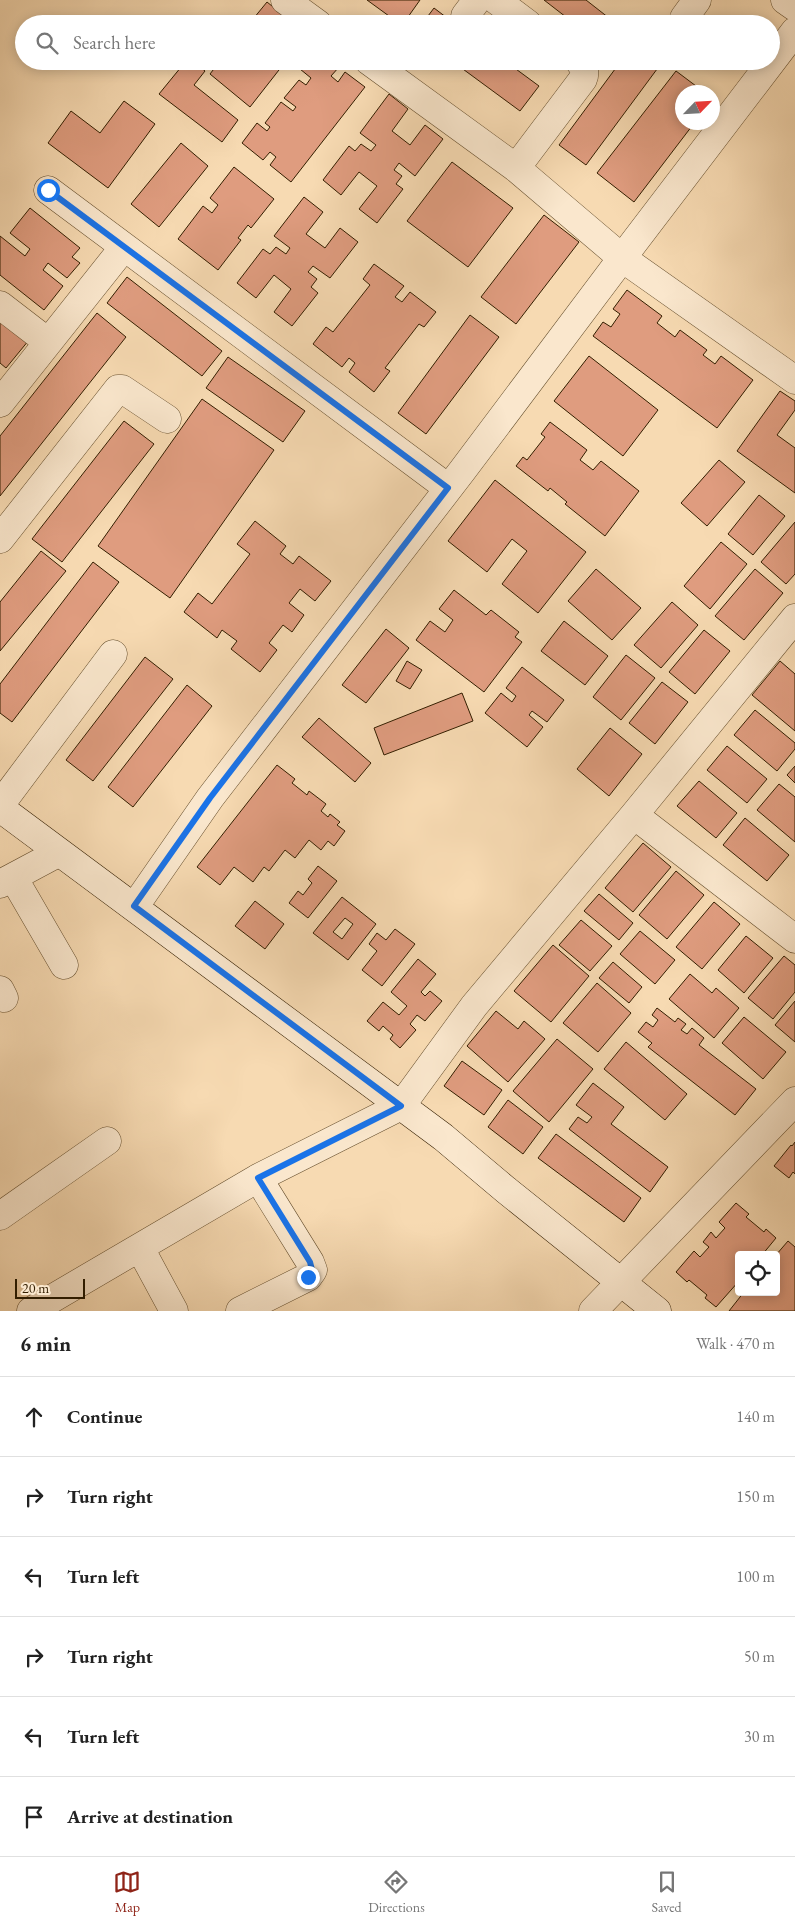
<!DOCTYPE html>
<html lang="en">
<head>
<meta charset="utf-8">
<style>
  body { margin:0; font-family:"EB Garamond",serif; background:#f6f6f6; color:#222 }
  .controls { position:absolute; right:15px; bottom:15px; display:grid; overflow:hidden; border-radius:5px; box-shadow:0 2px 12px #0003 }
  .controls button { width:45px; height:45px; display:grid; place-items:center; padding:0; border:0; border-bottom:1px solid #e0e0e0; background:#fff; color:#222; font:25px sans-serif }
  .compass { position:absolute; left:675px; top:85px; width:45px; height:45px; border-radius:50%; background:#fff; box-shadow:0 2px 12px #0003; rotate:65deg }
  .scale { position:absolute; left:15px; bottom:12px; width:70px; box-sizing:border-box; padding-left:5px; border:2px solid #331e00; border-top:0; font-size:14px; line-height:18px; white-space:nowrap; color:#331e00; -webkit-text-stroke:4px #fae7cd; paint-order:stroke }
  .stop { position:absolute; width:15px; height:15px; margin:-11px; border:4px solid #1a73e8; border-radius:50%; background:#fff }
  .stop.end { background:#1a73e8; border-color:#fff; box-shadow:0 1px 5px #0008 }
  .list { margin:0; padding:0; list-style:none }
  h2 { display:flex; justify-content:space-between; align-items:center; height:65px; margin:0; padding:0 20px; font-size:21px }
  h2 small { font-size:16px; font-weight:400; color:#767676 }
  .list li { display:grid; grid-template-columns:32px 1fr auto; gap:15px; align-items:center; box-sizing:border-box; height:80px; padding:0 20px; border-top:1px solid #e0e0e0 }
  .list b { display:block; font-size:19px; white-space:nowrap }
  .list em { font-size:16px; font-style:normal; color:#767676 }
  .icon { flex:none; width:28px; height:28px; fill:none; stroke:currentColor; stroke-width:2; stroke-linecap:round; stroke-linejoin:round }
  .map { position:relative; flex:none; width:795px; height:1311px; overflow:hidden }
  .search { position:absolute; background:#fff; box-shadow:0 2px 12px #0003; left:15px; right:15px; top:15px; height:55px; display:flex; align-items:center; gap:12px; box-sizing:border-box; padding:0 18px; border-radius:28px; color:#767676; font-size:19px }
  .sheet { height:545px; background:#fff }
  nav { display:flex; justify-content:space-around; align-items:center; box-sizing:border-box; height:70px; border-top:1px solid #e0e0e0; background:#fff; font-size:14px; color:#767676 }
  nav a { display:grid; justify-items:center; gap:2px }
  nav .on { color:#8f2418 }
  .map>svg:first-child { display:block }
  .building { fill:#df9c7f; stroke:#331e00; fill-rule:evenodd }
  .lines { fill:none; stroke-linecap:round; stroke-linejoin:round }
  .street-casing { stroke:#644d2c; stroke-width:29 }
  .secondary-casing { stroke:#331e00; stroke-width:29 }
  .street { stroke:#fae7cd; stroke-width:28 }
  .secondary { stroke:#fae7cd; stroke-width:28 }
  .route { stroke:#1a73e8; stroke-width:6 }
</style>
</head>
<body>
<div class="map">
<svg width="795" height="1311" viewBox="0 0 795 1311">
  <rect width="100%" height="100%" fill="#f7dab2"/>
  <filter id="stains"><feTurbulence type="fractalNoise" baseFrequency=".004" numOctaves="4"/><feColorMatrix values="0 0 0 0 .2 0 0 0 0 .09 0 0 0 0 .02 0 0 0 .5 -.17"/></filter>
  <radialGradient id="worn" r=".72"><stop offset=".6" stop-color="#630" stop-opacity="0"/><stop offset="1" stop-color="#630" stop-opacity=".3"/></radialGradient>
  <!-- building -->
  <path class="building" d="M367,0H420L403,24H400Z
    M544,0H586L609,18L604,24H575Z
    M267,2L294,24H249Z
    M434,8L455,24H422Z
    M186,61H193L205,71L194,85L238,120L222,142L159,94Z
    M220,61H286L250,107L210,74Z
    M306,61H333L339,67L331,76L338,82L345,72L365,87L291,182L270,165L276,157L270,152L263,160L242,143L257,123L267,131L270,127L265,123L281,102L293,111L296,107L284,98L299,80L306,85L311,78L300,69Z
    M452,61H505L539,86L520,111Z
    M621,61H663L586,165L559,145Z
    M676,71L704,92H682V122H695L634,202L597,173Z
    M389,94L408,109L392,131L410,145L425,125L443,139L415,176L399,163L394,170L402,176L396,184L403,189L377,223L359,209L377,186L359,172L341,195L323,180L349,146L355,151L361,144L371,151L376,145L360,133Z
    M124,101L155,124L108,188L48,143L71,111L100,133Z
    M181,143L208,166L159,227L131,204Z
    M452,162L513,208L468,267L407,221Z
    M234,167L274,199L251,228L248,225L238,238L241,240L218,270L178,239L203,206L212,213L218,205L210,198Z
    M304,197L323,212L306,234L325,248L340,228L358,242L330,278L313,266L308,272L317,279L311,287L318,293L292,326L274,312L291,289L274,275L256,298L237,283L263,249L270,254L276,247L286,254L290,248L274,236Z
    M30,208L80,248L72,257L80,263L67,278L48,263L43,270L63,286L44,310L0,275V236L25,256L30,249L10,233Z
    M544,215L579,242L516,324L481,297Z
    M374,264L404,286L395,297L402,302L410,292L436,312L424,327L419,324L385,368L390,371L374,392L349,372L355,363L349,358L342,367L313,344L326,327L333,332L370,285L363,279Z
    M127,277L222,351L202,376L107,303Z
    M627,290L662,316L657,323L675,337L680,330L707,350L703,355L715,364L721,356L753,380L717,428L593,336L603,322L611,327L620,314L613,309Z
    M97,313L126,337L0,496V436Z
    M470,315L499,337L426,434L398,413Z
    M0,316L29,340L6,368L0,363Z
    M589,356L658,410L623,456L554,401Z
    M228,357L305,411L283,442L206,388Z
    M780,391L795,401V410L777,435L795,448V493L737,451Z
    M202,399L274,450L170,598L98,546Z
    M124,421L154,444L62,562L32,539Z
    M550,422L587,450L580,460L593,470L601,461L639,491L605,536L565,504L567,502L550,488L548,491L516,466L523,457L527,460L545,437L541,434Z
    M719,460L745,482L707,526L681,503Z
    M495,480L586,552L538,613L502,584L527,551L512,539L487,572L448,541Z
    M759,495L785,516L753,555L728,534Z
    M255,521L286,546L280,554L293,564L299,556L331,581L315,601L300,589L289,603L304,615L292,632L283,625L269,643L277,650L260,672L231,649L237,641L222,630L217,638L184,612L198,593L212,604L250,554L237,544Z
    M795,522V574L786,584L761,562Z
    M721,542L747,564L710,609L684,586Z
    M41,551L66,571L0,651V602Z
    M93,562L119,582L12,722L0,713V684Z
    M596,569L641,608L612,640L568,601Z
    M755,569L783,593L744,640L715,616Z
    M454,590L486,615L491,610L519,632L515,637L522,642L484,692L416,640L430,621L445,632L453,620L439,609Z
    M672,602L698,625L661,668L634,645Z
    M564,621L608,656L585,685L541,651Z
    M386,629L409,648L366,703L342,685Z
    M704,630L730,651L695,694L669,672Z
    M626,655L655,678L621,720L593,697Z
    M145,657L173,679L93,781L66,760Z
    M407,661L422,670L410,689L396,681Z
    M780,661L795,674V731L752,695Z
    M522,667L564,700L547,722L532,711L529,715L543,727L527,747L485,713L501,693L512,702L516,696L506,688Z
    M662,682L688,702L655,744L629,723Z
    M187,685L212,706L133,807L108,787Z
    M462,693L473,721L384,755L374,728Z
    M755,710L795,743V749L777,771L734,735Z
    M319,718L371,763L355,782L302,737Z
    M610,728L642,754L609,796L577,769Z
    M727,746L767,779L747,803L707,770Z
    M277,765L295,779L292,783L307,795L309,791L326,804L321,811L328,817L330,814L340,822L337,825L345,831L334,846L328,841L321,850L309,840L295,858L285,850L269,871L264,867L253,882L234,867L220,885L197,867Z
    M795,766V783L787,775Z
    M699,781L737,813L716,838L677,806Z
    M779,784L795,797V842L757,810Z
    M745,818L789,855L767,881L723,845Z
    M643,843L671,867L633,912L605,888Z
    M318,866L337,881L308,918L289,903L298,891L303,895L312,883L308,879Z
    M676,871L704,895L667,939L639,915Z
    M599,894L633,923L619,940L584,911Z
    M342,897L376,924L348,960L313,933ZM345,918L353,924L342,939L333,932Z
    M255,901L284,924L265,949L235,926Z
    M714,902L740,924L702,969L676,947Z
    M581,920L612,946L590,971L559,945Z
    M395,929L415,944L382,986L362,970L377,951L369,944L377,933L386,940Z
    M640,931L675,960L655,984L620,954Z
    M746,936L773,958L744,993L718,970Z
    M553,945L589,976L551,1022L514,991Z
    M784,956L795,965V992L773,1019L748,998Z
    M418,959L436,974L421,992L425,996L430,991L442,1001L425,1021L417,1015L410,1024L416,1030L400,1048L390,1039L393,1035L383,1026L379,1031L367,1021L383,1002L399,1015L407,1006L391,992Z
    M613,962L642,987L629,1003L599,978Z
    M690,974L712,993L716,988L739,1008L714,1038L669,999Z
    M597,983L631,1013L598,1052L563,1023Z
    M795,1001V1042L775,1025Z
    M657,1008L675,1022L678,1018L686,1024L681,1030L687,1034L692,1028L704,1038L699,1045L756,1089L735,1115L648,1047L652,1043L638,1032L646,1022L653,1027L658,1020L652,1015Z
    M496,1011L518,1029L524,1021L545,1039L508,1082L467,1046Z
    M744,1017L786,1052L763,1079L722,1043Z
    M557,1039L593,1069L549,1122L513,1091Z
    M626,1042L687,1094L665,1120L604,1069Z
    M462,1061L502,1090L484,1115L444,1086Z
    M593,1083L624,1107L611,1124L668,1167L650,1192L569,1129L578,1117L587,1123L592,1117L576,1105Z
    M508,1100L543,1127L523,1154L488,1127Z
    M556,1134L641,1198L624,1222L538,1158Z
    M795,1142V1174L793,1172L789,1178L774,1166L791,1145L792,1146Z
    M736,1203L749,1214L746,1217L764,1232L766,1229L776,1238L762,1255H739V1281L716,1307L705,1298L707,1295L689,1280L687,1282L676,1272L694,1251L700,1257L709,1247L703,1242L711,1232L716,1238L725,1228L719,1222Z
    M788,1241L795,1247V1311H729L744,1292H750L753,1294L755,1292H776V1267L778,1266L776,1255Z"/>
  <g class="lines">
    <defs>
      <path id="street" d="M285,0L318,24
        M496,0L528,24
        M785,0L795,7
        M465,16L477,0
        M684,18L697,0
        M369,61L516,168L622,258L795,31
        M516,168L583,79C586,72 584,67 579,61
        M48,190L448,488
        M0,305L48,342
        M0,403L124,247
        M0,539L118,389H122L167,419
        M0,805L113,654
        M634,815L795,939
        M13,877L64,965
        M0,884L58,853
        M135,906L210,798L462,471L622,258L795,380
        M0,990L4,998
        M0,1216L107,1141
        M140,1248L174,1311
        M31,1311L258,1178L401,1106L474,1006L634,815L795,618
        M240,1311L308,1277L313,1270L310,1262L258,1178
        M593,1311L795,1101"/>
      <path id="secondary" d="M0,808L443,1137L506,1190L657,1311"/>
    </defs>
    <!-- street casing -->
    <use href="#street" class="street-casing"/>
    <!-- secondary casing -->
    <use href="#secondary" class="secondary-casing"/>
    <!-- street -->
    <use href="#street" class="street"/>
    <!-- secondary -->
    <use href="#secondary" class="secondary"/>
  </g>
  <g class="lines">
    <!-- route -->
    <path class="route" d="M48,190L448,488L210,798L134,906L401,1106L258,1178L310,1262L312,1270L308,1277"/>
  </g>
  <rect width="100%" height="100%" filter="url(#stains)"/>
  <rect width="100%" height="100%" fill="url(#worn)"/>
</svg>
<div class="controls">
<button><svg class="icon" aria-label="locate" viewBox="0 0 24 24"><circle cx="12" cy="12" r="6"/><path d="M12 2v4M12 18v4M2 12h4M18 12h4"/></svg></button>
</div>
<svg class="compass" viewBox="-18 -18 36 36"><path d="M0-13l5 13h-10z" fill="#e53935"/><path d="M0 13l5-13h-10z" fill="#767676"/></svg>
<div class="scale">20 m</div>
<div class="stop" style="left:48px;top:190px"></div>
<div class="stop end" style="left:308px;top:1277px"></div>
<div class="search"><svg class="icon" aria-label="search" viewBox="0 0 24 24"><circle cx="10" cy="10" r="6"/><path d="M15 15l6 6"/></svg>Search here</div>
</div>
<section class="sheet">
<h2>6 min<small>Walk · 470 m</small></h2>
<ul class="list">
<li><svg class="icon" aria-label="ahead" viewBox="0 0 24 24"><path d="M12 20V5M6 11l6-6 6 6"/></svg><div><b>Continue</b></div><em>140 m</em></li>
<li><svg class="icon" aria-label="right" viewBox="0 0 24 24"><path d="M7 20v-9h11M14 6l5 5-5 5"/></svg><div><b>Turn right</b></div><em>150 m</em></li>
<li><svg class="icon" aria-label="left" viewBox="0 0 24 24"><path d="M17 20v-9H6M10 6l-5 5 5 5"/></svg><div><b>Turn left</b></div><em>100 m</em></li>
<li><svg class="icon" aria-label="right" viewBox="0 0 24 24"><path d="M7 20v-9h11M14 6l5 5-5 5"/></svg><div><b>Turn right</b></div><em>50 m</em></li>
<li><svg class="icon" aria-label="left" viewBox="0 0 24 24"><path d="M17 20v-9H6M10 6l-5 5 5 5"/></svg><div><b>Turn left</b></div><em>30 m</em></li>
<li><svg class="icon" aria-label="arrive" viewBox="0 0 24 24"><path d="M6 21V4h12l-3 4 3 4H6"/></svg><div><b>Arrive at destination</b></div></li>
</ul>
</section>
<nav>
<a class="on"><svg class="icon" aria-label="map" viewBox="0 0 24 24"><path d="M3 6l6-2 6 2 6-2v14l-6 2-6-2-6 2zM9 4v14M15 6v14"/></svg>Map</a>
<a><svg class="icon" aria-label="directions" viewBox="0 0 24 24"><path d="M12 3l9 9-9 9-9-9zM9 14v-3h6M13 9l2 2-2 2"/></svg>Directions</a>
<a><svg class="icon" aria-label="saved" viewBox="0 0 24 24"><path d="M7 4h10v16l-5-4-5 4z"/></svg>Saved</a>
</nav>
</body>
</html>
